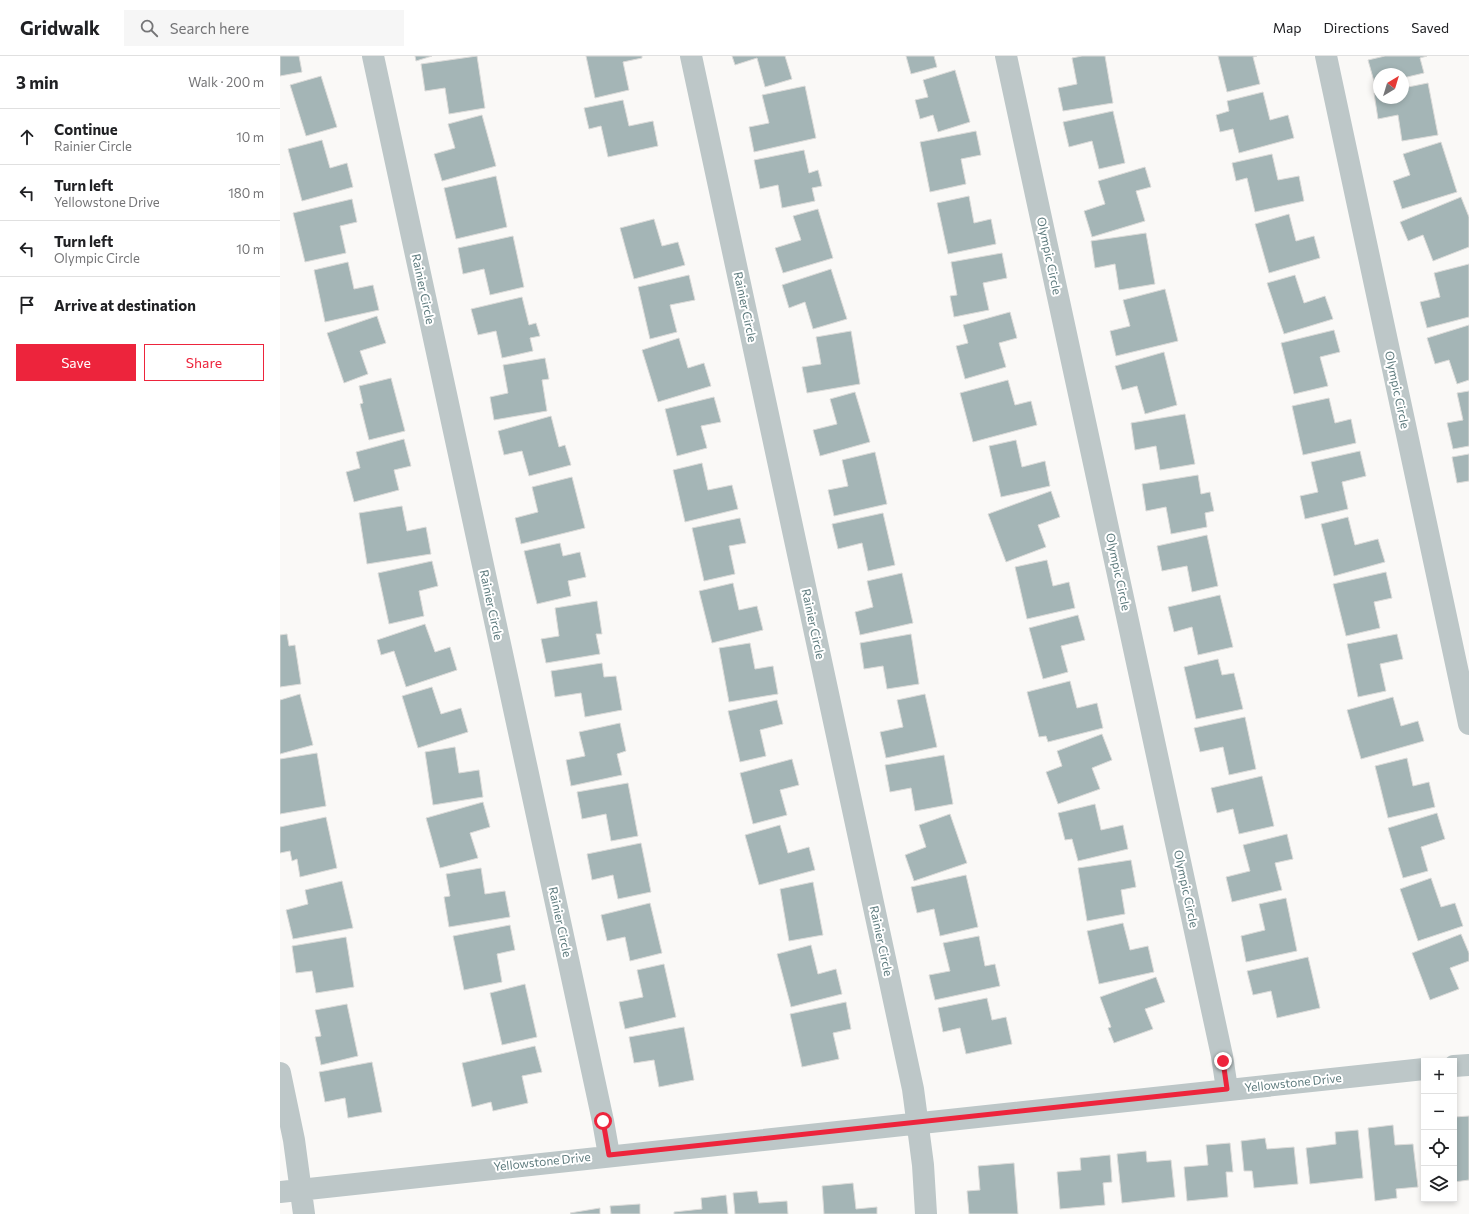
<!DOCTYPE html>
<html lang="en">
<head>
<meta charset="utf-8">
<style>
  body { margin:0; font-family:Commissioner,sans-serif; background:#f6f6f6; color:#202124 }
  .controls { position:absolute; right:12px; bottom:12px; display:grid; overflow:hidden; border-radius:0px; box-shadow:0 2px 6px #0003 }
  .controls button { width:36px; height:36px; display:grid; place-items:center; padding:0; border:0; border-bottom:1px solid #e0e0e0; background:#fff; color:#202124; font:20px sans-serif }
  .compass { position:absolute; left:1093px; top:12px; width:36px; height:36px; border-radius:50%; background:#fff; box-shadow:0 2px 6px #0003; rotate:38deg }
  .stop { position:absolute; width:12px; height:12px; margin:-9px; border:3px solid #ed243c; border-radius:50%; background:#fff }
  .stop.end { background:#ed243c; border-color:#fff; box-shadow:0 1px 4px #0008 }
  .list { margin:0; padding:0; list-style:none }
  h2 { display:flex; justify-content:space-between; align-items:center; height:52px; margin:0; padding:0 16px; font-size:17px }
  h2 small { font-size:13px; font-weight:400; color:#757577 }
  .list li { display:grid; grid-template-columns:26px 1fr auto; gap:12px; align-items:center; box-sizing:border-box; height:56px; padding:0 16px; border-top:1px solid #e0e0e0 }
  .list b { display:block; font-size:15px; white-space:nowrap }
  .list p { margin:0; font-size:13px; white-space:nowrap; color:#757577 }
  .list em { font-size:13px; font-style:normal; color:#757577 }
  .actions { display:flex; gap:8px; padding:12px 16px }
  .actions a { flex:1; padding:9px 0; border:1px solid #ed243c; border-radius:0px; text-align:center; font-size:14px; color:#ed243c }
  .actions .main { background:#ed243c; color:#fff }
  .icon { flex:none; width:22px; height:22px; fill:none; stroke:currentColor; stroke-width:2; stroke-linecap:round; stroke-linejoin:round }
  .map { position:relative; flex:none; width:1189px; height:1158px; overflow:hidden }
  header { display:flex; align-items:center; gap:24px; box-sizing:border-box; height:56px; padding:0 20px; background:#fff; border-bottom:1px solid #e0e0e0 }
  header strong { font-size:19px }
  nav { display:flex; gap:22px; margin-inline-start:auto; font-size:14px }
  .search { width:280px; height:36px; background:#f6f6f6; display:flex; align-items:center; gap:10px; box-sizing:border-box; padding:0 14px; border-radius:0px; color:#757577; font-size:15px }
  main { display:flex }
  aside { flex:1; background:#fff }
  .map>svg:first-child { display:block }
  .building { fill:#a4b5b6; stroke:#dcdbd9 }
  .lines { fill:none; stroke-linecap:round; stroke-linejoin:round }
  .minor { stroke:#bdc7c8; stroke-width:22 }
  .route { stroke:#ed243c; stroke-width:5 }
  .labels { text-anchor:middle; stroke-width:4; stroke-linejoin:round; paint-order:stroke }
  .street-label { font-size:12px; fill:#5e7b7e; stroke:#fff }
</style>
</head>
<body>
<header>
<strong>Gridwalk</strong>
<div class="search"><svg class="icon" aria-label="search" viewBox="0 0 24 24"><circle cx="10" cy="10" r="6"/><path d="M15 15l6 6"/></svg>Search here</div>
<nav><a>Map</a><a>Directions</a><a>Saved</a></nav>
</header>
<main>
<aside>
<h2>3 min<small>Walk · 200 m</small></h2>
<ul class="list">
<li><svg class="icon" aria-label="ahead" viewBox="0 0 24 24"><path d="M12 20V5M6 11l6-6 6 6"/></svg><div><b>Continue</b><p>Rainier Circle</p></div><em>10 m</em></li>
<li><svg class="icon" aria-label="left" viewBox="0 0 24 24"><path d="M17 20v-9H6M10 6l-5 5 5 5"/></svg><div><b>Turn left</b><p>Yellowstone Drive</p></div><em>180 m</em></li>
<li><svg class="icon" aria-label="left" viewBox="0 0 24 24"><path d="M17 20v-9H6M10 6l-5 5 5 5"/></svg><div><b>Turn left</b><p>Olympic Circle</p></div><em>10 m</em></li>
<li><svg class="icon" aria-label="arrive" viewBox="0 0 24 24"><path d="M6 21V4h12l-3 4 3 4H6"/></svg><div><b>Arrive at destination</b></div></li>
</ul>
<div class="actions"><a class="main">Save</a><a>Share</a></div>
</aside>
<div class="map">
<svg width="1189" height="1158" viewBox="0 0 1189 1158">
  <rect width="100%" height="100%" fill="#faf9f7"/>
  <!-- building -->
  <path class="building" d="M0,0H19L22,16L0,20Z
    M135,0H152L136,5Z
    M197,0L205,52L169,58L165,32L145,35L141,8Z
    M306,0H362V2L343,6L349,34L315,42Z
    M452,0H505L512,23L485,31L477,2L455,9Z
    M626,0H654L657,11L631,18Z
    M802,0H825L833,47L783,55L778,32L797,28L792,2Z
    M938,0H977L973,1L980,28L947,36Z
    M1105,0H1147L1140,2L1144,17L1123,22V18H1099V28L1095,29L1088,4Z
    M675,14L690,66L658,76L653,59L640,63L635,44L648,41L643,24Z
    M41,20L57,71L26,80L10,29Z
    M1148,27L1158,79L1122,85L1118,59L1098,63L1094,37L1099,36V42H1123V32Z
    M525,30L536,82L474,96L469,71L489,67L482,39Z
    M983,36L990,64L1008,59L1014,82L959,97L953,73L940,76L936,59L949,55L947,45Z
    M343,44L349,70L373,65L378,90L328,101L321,70L309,73L304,52Z
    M833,55L845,107L819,113L812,85L789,91L783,66Z
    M202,59L216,110L162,125L154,98L175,92L168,68Z
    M696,75L701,99L681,103L686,128L650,136L640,86Z
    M42,84L50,112L67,107L73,131L22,145L8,93Z
    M1161,86L1177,136L1122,153L1113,125L1130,119L1123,98Z
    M524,94L529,117L538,114L542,130L532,132L535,145L502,152L498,129L480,133L474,104Z
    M992,98L998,124L1019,120L1024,145L975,156L967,122L956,125L952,107Z
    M865,111L871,131L856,135L865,165L812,181L804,155L825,148L818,125Z
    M216,120L227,171L176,183L164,132Z
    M689,140L694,167L711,163L716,188L668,198L657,147Z
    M1181,141L1189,161V191L1153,205L1143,179L1128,185L1120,166Z
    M72,143L77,166L60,170L66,197L25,206L13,157Z
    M538,153L553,202L503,217L495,192L521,184L513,160Z
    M1009,158L1016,185L1034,180L1040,202L989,217L975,168Z
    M374,163L382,190L398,186L405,209L354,223L340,172Z
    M866,177L875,228L839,234L835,208L815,212L811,185Z
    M233,180L244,231L210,239L204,213L183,218L178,192Z
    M722,197L727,222L703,227L709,254L674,261L670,240L677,239L671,206Z
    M68,206L74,233L93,229L99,254L45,266L34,214Z
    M1189,208V261L1147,272L1140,246L1160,241L1154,217Z
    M551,213L567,263L533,273L525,246L509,252L502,229Z
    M409,219L415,244L390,249L397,276L370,283L358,231Z
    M1015,219L1024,247L1045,240L1053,263L1004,278L987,227Z
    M885,233L898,285L836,300L830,275L850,270L843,244Z
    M242,241L249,269L256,267L260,280L250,282L253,295L222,302L216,275L198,279L191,253Z
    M730,256L737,282L719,287L726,311L685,323L676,290L688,287L683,269Z
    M97,260L106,287L80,295L88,318L64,327L47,277Z
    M1189,269V324L1177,328L1169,304L1155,308L1147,282Z
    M1054,274L1060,296L1040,301L1048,330L1014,338L1001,287Z
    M571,275L580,328L527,337L522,311L541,308L536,281Z
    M399,282L408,312L424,307L431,330L378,346L362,294Z
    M884,296L897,349L865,358L857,330L842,334L835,310Z
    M265,302L269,323L262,324L267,355L214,364L210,341L228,337L223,309Z
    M111,322L125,375L89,384L80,348L83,347L79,330Z
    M728,324L735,349L751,345L757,369L693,386L680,337Z
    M1189,335V390L1173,393L1167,367L1183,364L1177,337Z
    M575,336L590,386L540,400L533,374L557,368L550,343Z
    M434,341L441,366L421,370L427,392L397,400L385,353Z
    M1049,342L1055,367L1071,363L1076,387L1023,399L1012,350Z
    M905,358L915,408L880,414L876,390L855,394L851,367Z
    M271,360L279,391L285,389L291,409L249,420L242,395L224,399L218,375Z
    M124,383L131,410L114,414L119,434L74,446L66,416L80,412L76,396Z
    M736,384L742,411L765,405L770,430L721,441L709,390Z
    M1080,395L1086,420L1062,426L1068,453L1025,463L1020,440L1038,436L1031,406Z
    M595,396L607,448L554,460L548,434L568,430L562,404Z
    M1189,398V425L1177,427L1172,401Z
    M422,407L428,434L452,429L458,453L405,466L393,414Z
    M918,419L921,438L930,436L934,455L925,457L927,471L891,478L886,451L866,455L862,428Z
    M292,421L305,472L241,488L235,462L258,456L252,431Z
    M771,435L780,461L758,469L766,491L726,506L708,458Z
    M122,450L127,475L146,471L151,498L87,508L79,457Z
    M603,457L615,509L588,515L582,487L558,493L552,468Z
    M1068,461L1075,489L1098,483L1105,506L1054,520L1041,468Z
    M460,462L466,487L449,490L455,518L424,525L412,472Z
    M927,479L938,530L912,536L907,510L882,515L877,490Z
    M280,487L283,500L300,496L306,521L288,525L291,540L257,548L244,495Z
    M767,504L773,530L789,526L795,552L747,563L735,511Z
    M152,505L158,530L139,535L144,560L109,568L98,517Z
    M1106,516L1112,542L1094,546L1100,572L1066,580L1053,528Z
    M622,517L633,567L580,579L575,556L593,551L587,525Z
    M453,527L459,554L477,550L483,574L432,587L419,535Z
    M940,539L953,591L918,599L912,571L894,576L888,551Z
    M317,545L322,578H316L320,598L266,607L261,583L279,580L275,552Z
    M798,559L805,584L781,590L788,616L763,623L749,572Z
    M145,568L155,596L170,591L177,614L126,631L114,595L101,599L97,584Z
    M7,578L9,590L15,589L21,628L0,631V579Z
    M631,578L639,628L607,633L603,610L584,613L580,587Z
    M1117,578L1123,603L1100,608L1106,635L1078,641L1067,588Z
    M470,587L475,613L493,610L498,638L449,646L439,592Z
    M938,603L942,619L954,617L963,653L916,663L904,611Z
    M322,607L324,621L336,620L342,654L305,661L301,637L275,641L271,615Z
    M790,625L797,652L817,647L823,672L768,686L766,680L759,681L747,636Z
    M152,631L161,658L181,652L188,676L138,692L122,640Z
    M20,638L33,689L0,698V644Z
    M645,638L657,691L606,702L600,676L623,671L617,644Z
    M1113,641L1121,670L1138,665L1144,685L1081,703L1067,654Z
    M497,644L503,668L480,674L486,700L460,706L448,655Z
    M965,661L976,713L949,719L943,691L920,696L914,672Z
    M340,667L346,695L337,698L342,719L291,730L286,704L305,700L299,676Z
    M822,678L832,704L812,712L820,733L778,748L766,716L782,710L777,695Z
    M175,691L179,717L199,714L203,741L153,749L145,696Z
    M37,697L46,750L0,758V703Z
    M664,699L673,748L635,755L631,732L610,736L605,709Z
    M1127,702L1133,730L1149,726L1155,751L1108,762L1095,710Z
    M512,703L519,729L500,734L507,759L473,768L460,717Z
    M982,720L994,770L959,778L953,753L937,757L931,732Z
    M348,727L358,780L331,785L326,758L302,763L297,736Z
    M203,746L210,771L190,777L198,802L160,812L146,762Z
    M815,748L821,774L843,769L848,793L798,805L792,783L785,784L778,757Z
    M1157,757L1165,783L1141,791L1148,815L1123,822L1108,772Z
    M670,758L687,807L634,825L625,799L646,791L639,769Z
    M46,761L57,812L20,821L17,803L12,805L10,795L0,797V771Z
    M500,769L508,797L529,791L535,814L479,829L465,779Z
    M1007,778L1013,803L995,807L1002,834L952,846L946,821L970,815L963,789Z
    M361,787L371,836L338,843L333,819L312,824L307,798Z
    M851,804L856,831L841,834L845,858L807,865L798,812Z
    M201,812L205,838L225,835L230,861L169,871L164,841L170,840L166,818Z
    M686,819L698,871L660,880L654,853L637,857L631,831Z
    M1151,822L1161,851L1175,847L1183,870L1138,885L1120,833Z
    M62,825L73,872L13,883L6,854L28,848L25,834Z
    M533,826L543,879L509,885L500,833Z
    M1006,842L1017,895L966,906L961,880L985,874L979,848Z
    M370,847L382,897L350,905L345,881L327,885L321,859Z
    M843,867L850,894L868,890L874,916L819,928L807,875Z
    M230,869L235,894L217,898L222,926L184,934L173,880Z
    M1181,878L1189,897V905L1170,912L1179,933L1150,944L1132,897Z
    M699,880L705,910L715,908L720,930L655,944L649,919L670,915L663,887Z
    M66,881L74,931L36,937L32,915L16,917L12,890Z
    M531,889L538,918L556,913L562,938L511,951L497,898Z
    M1028,901L1040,952L997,962L991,935L973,939L967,915Z
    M384,908L396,961L345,973L339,946L363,941L357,914Z
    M876,921L885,946L865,953L873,973L834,987L828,972L831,971L820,941Z
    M245,928L257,981L222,989L210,937Z
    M707,942L712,964L726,961L732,988L686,998L680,972L663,976L658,952Z
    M566,946L571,973L553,977L559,1003L522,1011L510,958Z
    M67,948L78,1000L41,1009L35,981L41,980L35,954Z
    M404,971L414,1024L379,1031L374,1004L354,1007L349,981Z
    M255,990L262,1016L242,1020L248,1047L213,1055L211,1046L192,1051L182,1007Z
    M92,1006L102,1056L68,1062L65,1042L45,1046L39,1016Z
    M1189,1060V1124L1174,1126V1061Z
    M1113,1069L1115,1089L1133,1088L1138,1131L1116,1133L1117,1142L1095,1145L1088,1072Z
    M1078,1074L1083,1122L1030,1128L1026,1092L1056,1088L1055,1076Z
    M985,1082L987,1093L1014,1091L1018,1128L974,1132L972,1115H964L961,1085Z
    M950,1087L953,1116H946L948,1141L907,1145L904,1111L928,1109L926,1089Z
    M866,1095L867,1106L891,1104L895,1141L842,1147L837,1098Z
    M830,1099L832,1126L823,1127L825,1149L780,1153L777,1116L801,1114L800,1102Z
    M734,1107L738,1158H689L687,1135L700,1134L698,1110Z
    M573,1127L576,1153L597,1151V1158H544L542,1130Z
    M477,1135L479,1147L507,1145L508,1158H455L453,1137Z
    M446,1139L448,1158H394V1156L422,1153L421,1142Z
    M360,1148V1158H331L330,1150Z
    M320,1152V1158H291L290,1157Z"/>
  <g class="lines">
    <!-- minor -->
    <path class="minor" d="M93,0L323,1065L329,1099
      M411,0L633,1033L643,1109L646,1158
      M726,0L942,1000L947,1033
      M1046,0L1189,668
      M1174,1010L1189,1009
      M0,1017L14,1084L24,1158
      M0,1136L1144,1013"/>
  </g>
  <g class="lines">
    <!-- route -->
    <path class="route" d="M323,1065L329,1099L947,1033L943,1005"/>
  </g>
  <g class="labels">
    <!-- street labels -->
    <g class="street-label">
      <text transform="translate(769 200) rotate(78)" y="4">Olympic Circle</text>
      <text transform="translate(143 233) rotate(78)" y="4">Rainier Circle</text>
      <text transform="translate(465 251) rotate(78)" y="4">Rainier Circle</text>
      <text transform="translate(1117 334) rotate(78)" y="4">Olympic Circle</text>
      <text transform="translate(838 516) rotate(78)" y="4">Olympic Circle</text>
      <text transform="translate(211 549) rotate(78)" y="4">Rainier Circle</text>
      <text transform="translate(533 568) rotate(78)" y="4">Rainier Circle</text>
      <text transform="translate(906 833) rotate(78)" y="4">Olympic Circle</text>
      <text transform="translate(280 866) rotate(78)" y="4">Rainier Circle</text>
      <text transform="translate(601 885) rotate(78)" y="4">Rainier Circle</text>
      <text transform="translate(1013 1027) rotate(-6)" y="4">Yellowstone Drive</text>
      <text transform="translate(262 1106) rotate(-6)" y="4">Yellowstone Drive</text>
    </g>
  </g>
</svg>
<div class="controls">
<button>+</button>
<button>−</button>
<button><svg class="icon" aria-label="locate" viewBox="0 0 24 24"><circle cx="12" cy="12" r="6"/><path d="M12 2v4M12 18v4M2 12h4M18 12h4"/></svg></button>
<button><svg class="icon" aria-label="layers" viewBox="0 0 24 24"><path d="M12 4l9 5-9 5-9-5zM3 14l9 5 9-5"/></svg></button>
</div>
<svg class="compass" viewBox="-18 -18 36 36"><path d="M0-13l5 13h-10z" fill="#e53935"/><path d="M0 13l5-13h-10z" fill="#757577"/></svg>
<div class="stop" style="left:323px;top:1065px"></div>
<div class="stop end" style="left:943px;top:1005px"></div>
</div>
</main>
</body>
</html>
